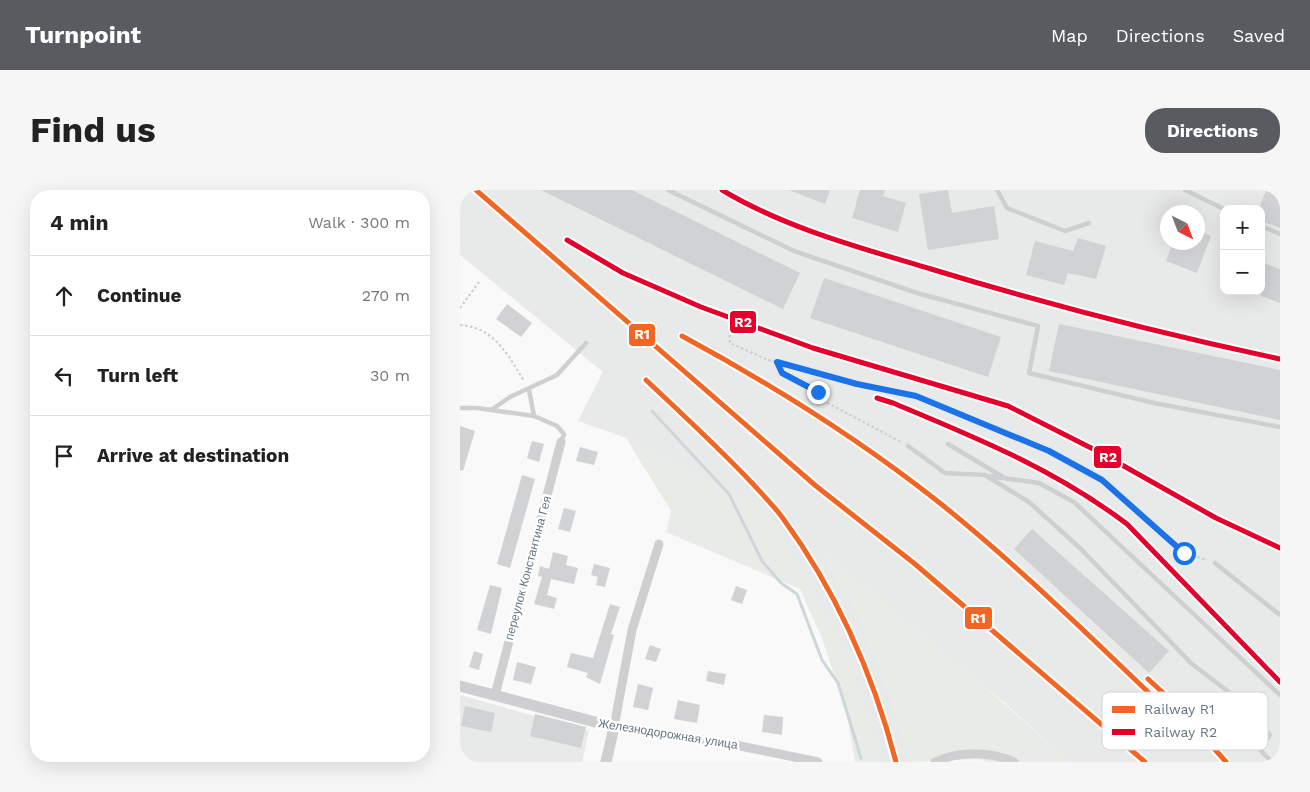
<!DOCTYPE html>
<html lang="en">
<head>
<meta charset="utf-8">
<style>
  body { margin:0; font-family:"Work Sans",sans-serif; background:#f6f6f6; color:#222 }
  .controls { position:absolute; right:15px; top:15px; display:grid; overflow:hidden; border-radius:10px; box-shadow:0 5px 20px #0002 }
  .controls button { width:45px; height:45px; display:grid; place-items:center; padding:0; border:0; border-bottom:1px solid #e0e0e0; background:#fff; color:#222; font:25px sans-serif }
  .compass { position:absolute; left:700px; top:15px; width:45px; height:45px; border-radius:50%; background:#fff; box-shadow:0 5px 20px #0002; rotate:138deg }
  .stop { position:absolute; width:15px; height:15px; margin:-11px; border:4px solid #1a73e8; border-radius:50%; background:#fff }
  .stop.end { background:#1a73e8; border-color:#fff; box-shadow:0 1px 5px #0008 }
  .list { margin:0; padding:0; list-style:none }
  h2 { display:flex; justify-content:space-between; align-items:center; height:65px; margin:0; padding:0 20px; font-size:21px }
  h2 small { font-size:16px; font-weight:400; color:#767676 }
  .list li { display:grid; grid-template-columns:32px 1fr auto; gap:15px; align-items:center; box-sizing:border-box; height:80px; padding:0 20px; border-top:1px solid #e0e0e0 }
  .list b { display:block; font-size:19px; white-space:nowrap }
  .list em { font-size:16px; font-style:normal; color:#767676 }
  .icon { flex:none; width:28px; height:28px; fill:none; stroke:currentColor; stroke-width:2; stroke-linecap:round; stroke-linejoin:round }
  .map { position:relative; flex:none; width:820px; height:572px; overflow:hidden; border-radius:20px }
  header { display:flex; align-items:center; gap:30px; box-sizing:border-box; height:70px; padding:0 25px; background:#585c60; color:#fff }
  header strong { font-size:24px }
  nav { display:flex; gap:28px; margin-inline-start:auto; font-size:18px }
  .intro { display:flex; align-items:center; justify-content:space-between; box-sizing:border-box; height:120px; padding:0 30px }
  h1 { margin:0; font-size:35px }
  .button { padding:12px 22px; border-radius:20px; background:#585c60; color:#fff; font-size:18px; font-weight:700 }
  main { display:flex; gap:30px; padding:0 30px }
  aside { flex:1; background:#fff; border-radius:20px; box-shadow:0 5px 20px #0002 }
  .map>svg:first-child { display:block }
  .built { fill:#e8e9e9; fill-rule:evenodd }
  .green { fill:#e8ebe6 }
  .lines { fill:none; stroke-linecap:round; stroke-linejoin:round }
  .stream { stroke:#ced6d9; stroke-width:3 }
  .building { fill:#d0d2d3 }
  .path { stroke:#cbcccd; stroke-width:2; stroke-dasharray:2.5 2.5; stroke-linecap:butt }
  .service { stroke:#cecfd0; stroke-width:4.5 }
  .minor { stroke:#cecfd0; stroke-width:9 }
  .tertiary { stroke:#cecfd0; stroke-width:11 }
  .rail-1-casing { stroke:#fff; stroke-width:9 }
  .rail-2-casing { stroke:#fff; stroke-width:9 }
  .rail-1 { stroke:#f26522; stroke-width:5 }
  .rail-2 { stroke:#e4002b; stroke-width:5 }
  .route { stroke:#1a73e8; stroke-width:6 }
  .labels { text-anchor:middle; stroke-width:5; stroke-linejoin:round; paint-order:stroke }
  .street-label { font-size:12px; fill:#657683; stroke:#fff }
  .key { fill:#fff; stroke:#d1d6da; stroke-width:1 }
  .key-label { font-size:14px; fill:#657683 }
  .line-badge { stroke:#fff; stroke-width:2 }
  .badge-label { font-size:14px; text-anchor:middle; font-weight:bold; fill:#fff }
</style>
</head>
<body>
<header>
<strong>Turnpoint</strong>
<nav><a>Map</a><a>Directions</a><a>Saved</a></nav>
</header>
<div class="intro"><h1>Find us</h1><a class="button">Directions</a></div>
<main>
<aside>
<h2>4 min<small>Walk · 300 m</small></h2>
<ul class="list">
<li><svg class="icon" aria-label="ahead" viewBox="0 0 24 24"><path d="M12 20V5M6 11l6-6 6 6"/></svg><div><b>Continue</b></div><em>270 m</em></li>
<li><svg class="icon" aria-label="left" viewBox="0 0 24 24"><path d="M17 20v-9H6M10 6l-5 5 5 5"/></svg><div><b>Turn left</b></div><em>30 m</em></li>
<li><svg class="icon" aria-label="arrive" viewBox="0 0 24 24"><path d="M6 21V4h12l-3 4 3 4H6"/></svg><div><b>Arrive at destination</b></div></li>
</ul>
</aside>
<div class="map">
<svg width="820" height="572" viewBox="0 0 820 572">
  <rect width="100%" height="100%" fill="#f9f9f9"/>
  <!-- built -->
  <path class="built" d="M0,0H820V572H609L545,513L363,364L398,423L432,507L451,572H423L349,391L167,248L118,231L143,182L0,65ZM764,19H801V101H764ZM708,22H738V52H708Z
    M0,505L129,541L122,572H0Z"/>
  <!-- green -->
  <path class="green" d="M166,248L305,317L349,391L389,467L423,572H395L387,524L363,451L340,399L206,342L211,321Z
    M362,362C447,428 529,499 609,572H529L517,569L451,572L432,507L398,423Z"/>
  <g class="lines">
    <!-- stream -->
    <path class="stream" d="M192,221L269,304L302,371L321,393L337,404L362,470L378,493L401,568"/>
  </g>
  <!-- building -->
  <path class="building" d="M81,0H172L340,83L323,119Z
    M329,0H370L365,14Z
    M400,0H425L423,6L446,13L438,42L392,28Z
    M488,0L492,23L534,16L539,49L468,60L459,4Z
    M806,0H820V38L801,31V19H799Z
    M738,40L751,46L737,83L706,71L713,52H738Z
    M618,48L646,56L636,89L608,83L604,95L566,85L575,51L613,61Z
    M801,72L820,79V113L801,106Z
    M364,88L541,147L528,187L350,128Z
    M47,114L72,133L61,147L36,129Z
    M599,134L820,180V230L589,181Z
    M0,236L15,241L3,281L0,280Z
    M72,251L84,254L79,272L67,268Z
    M120,257L138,262L134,275L116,271Z
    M62,285L75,289L50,378L37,374Z
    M104,318L116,321L110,342L98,339Z
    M572,339L709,461L689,483L554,359Z
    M93,362L108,366L106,375L118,378L114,394L91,389L87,405L97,408L94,419L74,414L82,387L78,386L80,376L89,379Z
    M134,374L150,378L145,397L136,395L138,387L131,385Z
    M30,395L42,398L31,444L17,440Z
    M276,396L287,400L282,414L271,410Z
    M150,414L160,417L151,444L154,445L140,494L126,487L128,483L107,477L111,463L133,468Z
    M190,455L201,459L196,472L185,469Z
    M14,461L23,464L19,480L9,477Z
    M57,472L76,477L71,494L53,490Z
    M248,481L266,484L264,495L246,491Z
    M178,494L193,498L188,520L173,517Z
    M218,510L240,515L237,533L214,529Z
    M5,516L35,523L31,542L1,536Z
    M75,524L126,537L121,558L70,546Z
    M304,525L323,527L322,545L302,542Z"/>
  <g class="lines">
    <!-- path -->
    <path class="path" d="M0,118L19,92
      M0,135C34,137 48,165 64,191
      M269,140L270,153L308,170L397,194L456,206L589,261L642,290L724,363L747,370
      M317,173C327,192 353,193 364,211L441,252"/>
    <!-- service -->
    <path class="service" d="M208,0L334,61L457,103L578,136L569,183L694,213L820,237
      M537,0L547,18L605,41L629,33
      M725,0L764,19
      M801,36L820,44
      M69,200L74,226L97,236L104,244L101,252
      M0,218H17L74,226
      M31,220L50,207L97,185L126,153
      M488,254L543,287
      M448,256L485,283L525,285L569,312L620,358L732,474L778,509L810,545L799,559L812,572
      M528,286L579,293L614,312L820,505
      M755,373L820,425"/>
    <!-- minor -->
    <path class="minor" d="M199,354L172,440L154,537L266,553L358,572
      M35,505L101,252
      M475,572C499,561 529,561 554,572"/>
    <!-- tertiary -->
    <path class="tertiary" d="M0,496L154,537L146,572"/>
    <defs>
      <path id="rail-1" d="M16,0L356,296L455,374L685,572
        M222,146C311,194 396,247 476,310C557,374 631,448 706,519
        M186,190C222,224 258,257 292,293C302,304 313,315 322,327C377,402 413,483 436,572
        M688,489L712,511L766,572"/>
      <path id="rail-2" d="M262,0C325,38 401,58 471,79C586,114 702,144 820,169
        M107,50L163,83L241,117L353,158L548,216L639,262L756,328L820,358
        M417,208L433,213C517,248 594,279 667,334L820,492"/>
    </defs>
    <!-- rail-1 casing -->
    <use href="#rail-1" class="rail-1-casing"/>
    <!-- rail-2 casing -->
    <use href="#rail-2" class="rail-2-casing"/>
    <!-- rail-1 -->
    <use href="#rail-1" class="rail-1"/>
    <!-- rail-2 -->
    <use href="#rail-2" class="rail-2"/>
  </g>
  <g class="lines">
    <!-- route -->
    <path class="route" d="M358,202L322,183L317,172L397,194L456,206L589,261L642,290L724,363"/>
  </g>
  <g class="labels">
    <!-- street labels -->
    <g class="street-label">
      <text transform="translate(68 378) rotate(-75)" y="4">переулок Константина Гея</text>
      <text transform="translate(208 544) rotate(9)" y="4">Железнодорожная улица</text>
    </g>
  </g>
  <!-- legend -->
  <rect x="642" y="502" width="166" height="58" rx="8" class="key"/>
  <rect x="652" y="516" width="23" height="7" fill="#f26522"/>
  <rect x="652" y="539" width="23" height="6" fill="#e4002b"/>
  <g class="key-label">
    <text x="684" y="524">Railway R1</text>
    <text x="684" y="547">Railway R2</text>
  </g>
  <g class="line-badge">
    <rect x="269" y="120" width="28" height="24" rx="5" fill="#e4002b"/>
    <rect x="168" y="133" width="28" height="24" rx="5" fill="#f26522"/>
    <rect x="633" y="255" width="29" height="24" rx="5" fill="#e4002b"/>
    <rect x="504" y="416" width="29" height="24" rx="5" fill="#f26522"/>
  </g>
  <g class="badge-label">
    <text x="283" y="137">R2</text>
    <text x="182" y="149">R1</text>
    <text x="648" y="272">R2</text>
    <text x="518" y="433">R1</text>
  </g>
</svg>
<div class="controls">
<button>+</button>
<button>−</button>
</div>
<svg class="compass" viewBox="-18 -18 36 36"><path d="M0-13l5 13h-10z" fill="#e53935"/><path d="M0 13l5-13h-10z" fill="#767676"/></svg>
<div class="stop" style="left:724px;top:363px"></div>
<div class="stop end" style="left:358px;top:202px"></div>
</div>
</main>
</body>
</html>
